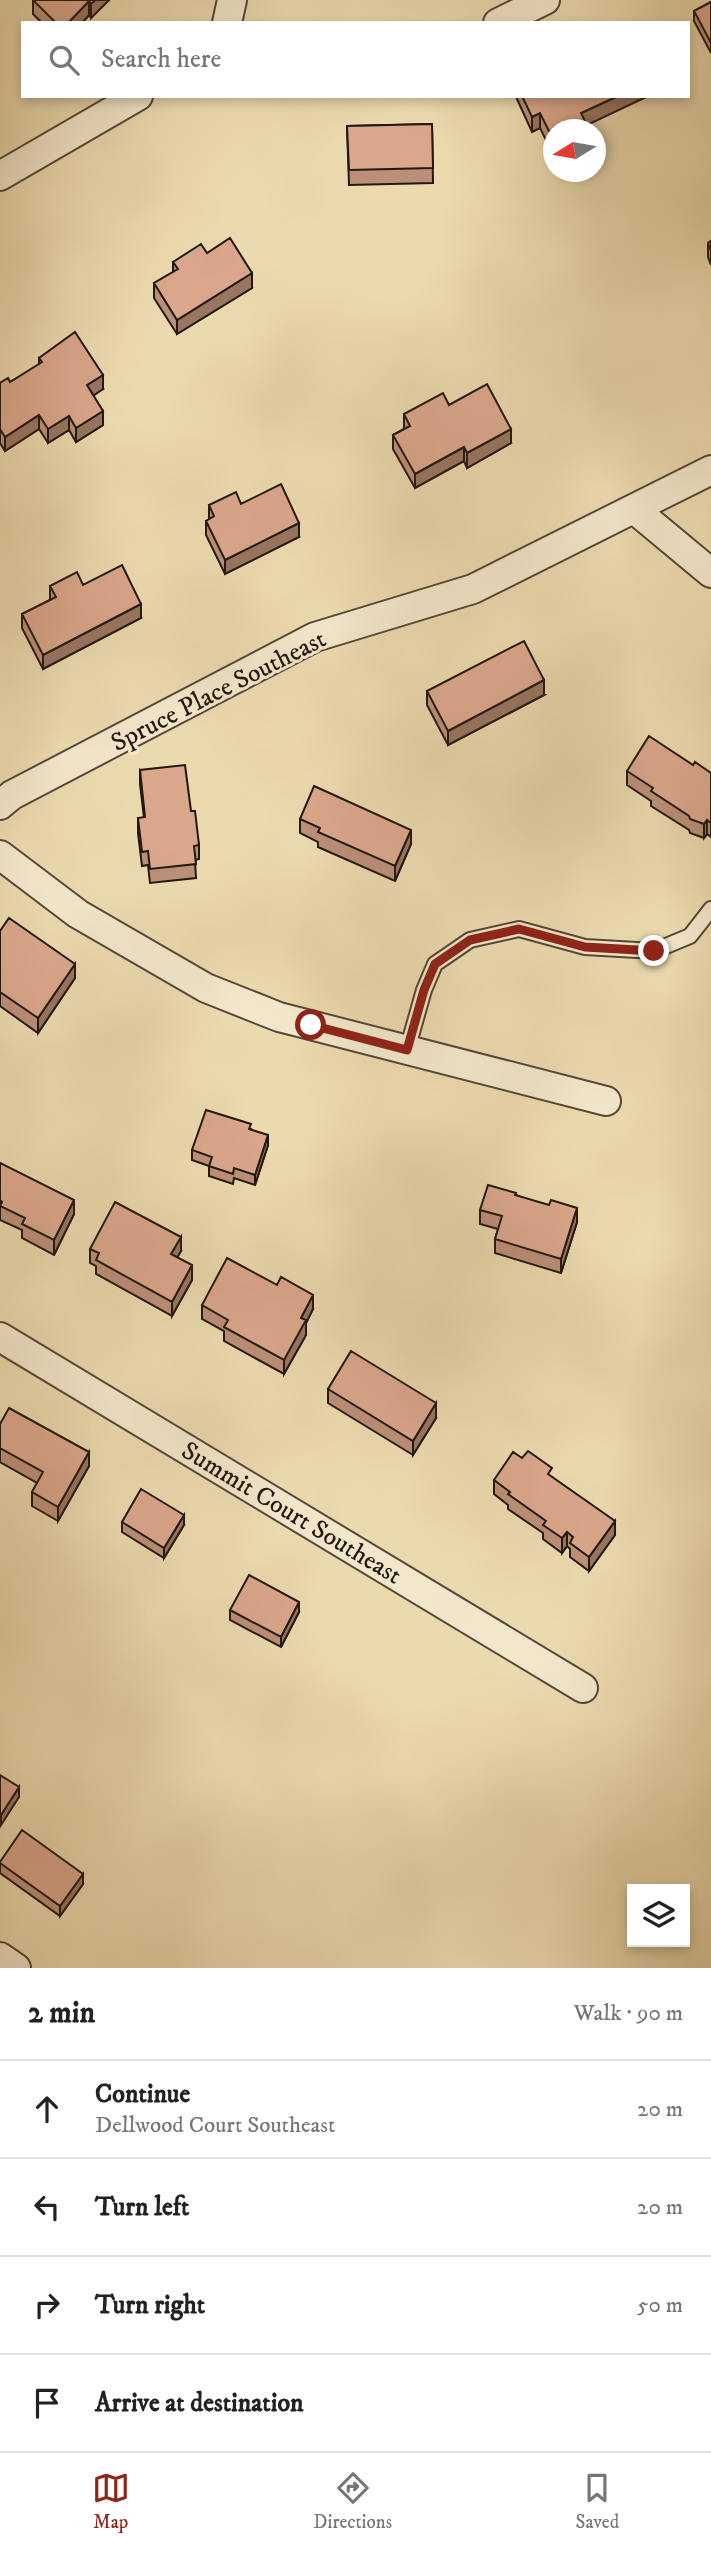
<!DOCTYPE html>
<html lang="en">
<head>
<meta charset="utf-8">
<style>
  body { margin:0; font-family:"IM FELL DW Pica",serif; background:#f6f6f6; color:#222 }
  .controls { position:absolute; right:21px; bottom:21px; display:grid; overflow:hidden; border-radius:0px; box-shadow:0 4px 10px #0003 }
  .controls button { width:63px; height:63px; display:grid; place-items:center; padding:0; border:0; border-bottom:2px solid #e0e0e0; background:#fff; color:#222; font:35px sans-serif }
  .compass { position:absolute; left:543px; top:119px; width:63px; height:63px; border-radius:50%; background:#fff; box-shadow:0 4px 10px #0003; rotate:259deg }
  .stop { position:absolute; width:21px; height:21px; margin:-16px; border:5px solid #8f2418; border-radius:50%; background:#fff }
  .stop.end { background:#8f2418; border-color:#fff; box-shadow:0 2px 7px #0008 }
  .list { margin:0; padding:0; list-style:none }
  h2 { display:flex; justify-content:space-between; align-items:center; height:91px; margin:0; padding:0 28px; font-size:30px }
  h2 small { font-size:23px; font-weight:400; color:#767676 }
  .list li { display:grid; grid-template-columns:46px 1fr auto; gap:21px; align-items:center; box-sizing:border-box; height:98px; padding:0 28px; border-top:2px solid #e0e0e0 }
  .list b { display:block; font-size:26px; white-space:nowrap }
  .list p { margin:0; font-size:23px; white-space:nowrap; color:#767676 }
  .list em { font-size:23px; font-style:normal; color:#767676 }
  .icon { flex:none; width:38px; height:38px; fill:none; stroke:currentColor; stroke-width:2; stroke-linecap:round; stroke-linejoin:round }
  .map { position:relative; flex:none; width:711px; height:1968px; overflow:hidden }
  .search { position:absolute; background:#fff; box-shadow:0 4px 10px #0003; left:21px; right:21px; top:21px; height:77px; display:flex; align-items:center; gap:18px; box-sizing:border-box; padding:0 24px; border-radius:0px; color:#767676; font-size:26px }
  .sheet { height:483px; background:#fff }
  nav { display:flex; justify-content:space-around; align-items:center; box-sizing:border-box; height:98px; border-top:2px solid #e0e0e0; background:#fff; font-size:19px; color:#767676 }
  nav a { display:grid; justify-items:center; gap:4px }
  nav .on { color:#8f2418 }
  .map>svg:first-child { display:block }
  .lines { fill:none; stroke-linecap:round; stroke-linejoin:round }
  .service-casing { stroke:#544838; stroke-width:18 }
  .minor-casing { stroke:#544838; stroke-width:32 }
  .service { stroke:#f3e7cb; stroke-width:14 }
  .minor { stroke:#f3e7cb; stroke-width:28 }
  .wall { fill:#bc9078; stroke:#211810; stroke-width:2 }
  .shaded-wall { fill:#997562; stroke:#211810; stroke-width:2 }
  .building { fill:#dba78c; stroke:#211810; stroke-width:2 }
  .route { stroke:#8f2418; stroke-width:9 }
  .labels { text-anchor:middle; stroke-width:6; stroke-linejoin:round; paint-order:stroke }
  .street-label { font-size:26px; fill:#211810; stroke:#f3e7cb }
</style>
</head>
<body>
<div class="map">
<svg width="711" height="1968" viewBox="0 0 711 1968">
  <rect width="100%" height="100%" fill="#ecdaaf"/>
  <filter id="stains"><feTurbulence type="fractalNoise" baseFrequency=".00286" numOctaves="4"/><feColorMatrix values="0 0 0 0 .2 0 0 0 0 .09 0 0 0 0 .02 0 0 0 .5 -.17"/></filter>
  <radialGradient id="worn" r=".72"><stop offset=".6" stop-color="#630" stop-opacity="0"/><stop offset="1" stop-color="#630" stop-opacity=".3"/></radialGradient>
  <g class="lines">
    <defs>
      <path id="service" d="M407,1050L424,990L435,964L470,940L519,929L585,947L654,951L690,936L711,909"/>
      <path id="minor" d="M227,23L232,0
        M498,23L545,0
        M0,176L138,96
        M634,509L711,573
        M0,805L12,795L315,637L473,589L711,470
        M0,855L78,914L206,988L279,1017L606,1101
        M0,1337L583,1688
        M0,1957L16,1968"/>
    </defs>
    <!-- service casing -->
    <use href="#service" class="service-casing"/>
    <!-- minor casing -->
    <use href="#minor" class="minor-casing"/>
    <!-- service -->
    <use href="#service" class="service"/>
    <!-- minor -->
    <use href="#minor" class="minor"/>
  </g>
  <!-- wall -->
  <path class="wall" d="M33,0H109L91,18L89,15L82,23H42L33,14Z
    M711,2V53L694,21V11Z
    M517,96H646V97L554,130V156L540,128L532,132L517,99Z
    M432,124L433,183L349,185L347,126Z
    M711,241V265L708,257V243Z
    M207,253L252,288L177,334L154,298V283L173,272V262Z
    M39,358L103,389L93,395L103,425L76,442L69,430L48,443L39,429L5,451L0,443V383L10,382L39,365Z
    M449,405L511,443L467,468L464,461L415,488L393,449V435L404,429V414Z
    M241,504L299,537L225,574L206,535V521L209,519V505Z
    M83,585L141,618L43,669L22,628V614L50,600V586Z
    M427,691L544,695L448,745L427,705Z
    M693,765L711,773V837L707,834L704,838L690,833L689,830L651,806V801L627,785V771Z
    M140,770L191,811L199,845V859L195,860L196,878L150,883L148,865L142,866L138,833V818H144L140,784Z
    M300,819L411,844L395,881L318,847V842L300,833Z
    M0,931L75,978L38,1033L0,1006Z
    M251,1129L268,1145L255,1185L234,1178L233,1184L209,1176V1166L192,1160V1150Z
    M0,1163L74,1214L54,1255L22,1238V1230L0,1220Z
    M516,1195L577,1222L561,1273L495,1253V1239L498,1229L480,1224V1210Z
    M90,1249L181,1251L177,1257L192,1280L172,1316L96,1274V1266L90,1263Z
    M202,1305L313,1309L306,1323V1335L284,1374L224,1341V1331L202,1319Z
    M328,1389L436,1418L413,1455L328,1403Z
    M0,1424L89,1466L58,1521L32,1506V1492L37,1483L0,1462Z
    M552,1477L615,1535L589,1571L570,1557V1549L567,1546L562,1553L543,1539V1533L508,1509V1505L494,1494V1480Z
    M122,1522L184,1525L164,1558L122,1532Z
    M230,1610L299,1612L281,1647L230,1620Z
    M0,1862L83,1884L60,1916L0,1873Z"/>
  <!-- shaded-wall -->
  <path class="shaded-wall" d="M95,0H109L91,18V4Z
    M89,1V15L82,23H68Z
    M618,96H646V97L581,128V113Z
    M540,113V128L532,132V117Z
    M252,273V288L177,334V320Z
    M103,375V389L87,400V385Z
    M103,411V425L76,442V428Z
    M39,415V429L5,451V437Z
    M69,416V430L48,443V429Z
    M511,429V443L467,468V453Z
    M464,447V461L415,488V474Z
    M299,523V537L225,574V560Z
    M141,604V618L43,669V655Z
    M544,680V695L448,745V731Z
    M707,820V834L704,838V824Z
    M411,830V844L395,881V866Z
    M75,964V978L38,1033V1018Z
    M268,1135V1145L255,1185V1175Z
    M74,1200V1214L54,1255V1240Z
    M577,1208V1222L561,1273V1259Z
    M181,1237V1251L171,1268V1254Z
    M192,1265V1280L172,1316V1302Z
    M313,1295V1309L306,1323V1335L284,1374V1360L301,1318Z
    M436,1403V1418L413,1455V1441Z
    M89,1452V1466L58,1521V1507Z
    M184,1515V1525L164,1558V1548Z
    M615,1521V1535L589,1571V1557Z
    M567,1532V1546L562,1553V1538Z
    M299,1602V1612L281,1647V1637Z
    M19,1787V1797L1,1825V1815Z
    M83,1874V1884L60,1916V1906Z"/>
  <!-- building -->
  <path class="building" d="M33,0H95L91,4L89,1L68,23H56Z
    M711,2V43L694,11Z
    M522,96H618L581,113L589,129L554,130V141L540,113L532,117Z
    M432,124L433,168L349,170L347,126Z
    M230,238L252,273L177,320L154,283L178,269L173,262L201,244L207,253Z
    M711,241V251L708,243Z
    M75,332L103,375L87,385L103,411L76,428L69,416L48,429L39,415L5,437L0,429V383L8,378L10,382L42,362L39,358Z
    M487,384L511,429L467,453L464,447L415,474L393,435L410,426L404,414L443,393L449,405Z
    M281,484L299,523L225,560L206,521L214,516L209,505L236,492L241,504Z
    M122,565L141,604L43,655L22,614L56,597L50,586L77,572L83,585Z
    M524,641L544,680L448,731L427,691Z
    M649,736L693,765L695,762L711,773V823L707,820L704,824L690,819L689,816L651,791L653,788L627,771Z
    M185,765L191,811H195L199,845L194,846L196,864L150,869L148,851L142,852L138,818L145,817L140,770Z
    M314,786L411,830L395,866L318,832L320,828L300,819Z
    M9,918L75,964L38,1018L0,992V931Z
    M206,1110L251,1124L249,1129L268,1135L255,1175L234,1168L233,1174L209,1166L212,1157L192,1150Z
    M0,1163L74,1200L54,1240L22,1224L25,1218L0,1206L2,1202L0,1200Z
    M488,1185L516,1193L515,1195L549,1205L551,1200L577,1208L561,1259L495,1239L502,1216L480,1210Z
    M115,1202L181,1237L171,1254L192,1265L172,1302L96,1260L99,1253L90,1249Z
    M227,1258L277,1285L281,1277L313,1295L301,1318L306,1320L284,1360L224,1327L228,1320L202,1305Z
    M351,1351L436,1403L413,1441L328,1389Z
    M9,1408L89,1452L58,1507L32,1492L43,1472L0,1448V1424Z
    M528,1451L552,1468L548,1474L615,1521L589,1557L570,1543L573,1537L567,1532L562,1538L543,1525L546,1521L508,1494L510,1492L494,1480L513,1452L522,1458Z
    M141,1489L184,1515L164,1548L122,1522Z
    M249,1575L299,1602L281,1637L230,1610Z
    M0,1775L19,1787L1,1815L0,1814Z
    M22,1830L83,1874L60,1906L0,1863V1862Z"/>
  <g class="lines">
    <!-- route -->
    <path class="route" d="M311,1025L407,1050L424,990L435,964L470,940L519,929L585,947L654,951"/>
  </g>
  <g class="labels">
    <!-- street labels -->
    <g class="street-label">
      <text transform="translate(218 690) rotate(-27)" y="9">Spruce Place Southeast</text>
      <text transform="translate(292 1512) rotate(31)" y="9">Summit Court Southeast</text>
    </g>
  </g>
  <rect width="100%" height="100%" filter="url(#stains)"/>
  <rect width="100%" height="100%" fill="url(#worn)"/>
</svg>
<div class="controls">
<button><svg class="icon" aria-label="layers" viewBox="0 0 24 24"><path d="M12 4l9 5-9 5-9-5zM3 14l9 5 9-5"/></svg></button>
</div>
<svg class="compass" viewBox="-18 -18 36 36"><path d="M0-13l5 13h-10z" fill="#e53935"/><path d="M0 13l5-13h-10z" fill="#767676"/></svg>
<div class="stop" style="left:311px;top:1025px"></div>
<div class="stop end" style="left:654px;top:951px"></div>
<div class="search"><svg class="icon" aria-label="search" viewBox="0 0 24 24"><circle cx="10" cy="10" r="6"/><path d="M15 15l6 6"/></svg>Search here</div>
</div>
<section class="sheet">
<h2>2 min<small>Walk · 90 m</small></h2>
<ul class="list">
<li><svg class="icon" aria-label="ahead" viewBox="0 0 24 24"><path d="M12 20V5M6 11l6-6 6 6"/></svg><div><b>Continue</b><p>Dellwood Court Southeast</p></div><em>20 m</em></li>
<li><svg class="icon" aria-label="left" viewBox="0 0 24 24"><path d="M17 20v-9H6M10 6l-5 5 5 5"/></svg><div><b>Turn left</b></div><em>20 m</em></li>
<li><svg class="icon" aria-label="right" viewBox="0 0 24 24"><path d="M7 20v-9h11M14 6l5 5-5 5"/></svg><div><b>Turn right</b></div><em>50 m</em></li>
<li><svg class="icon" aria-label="arrive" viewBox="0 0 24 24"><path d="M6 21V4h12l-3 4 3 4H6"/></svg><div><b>Arrive at destination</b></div></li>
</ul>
</section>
<nav>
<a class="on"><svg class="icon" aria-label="map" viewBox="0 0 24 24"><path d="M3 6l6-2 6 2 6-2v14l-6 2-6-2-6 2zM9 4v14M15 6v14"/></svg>Map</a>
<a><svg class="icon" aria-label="directions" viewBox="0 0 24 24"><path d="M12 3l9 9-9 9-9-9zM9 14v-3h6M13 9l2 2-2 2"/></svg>Directions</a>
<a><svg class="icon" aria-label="saved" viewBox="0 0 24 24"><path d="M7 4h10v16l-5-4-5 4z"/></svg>Saved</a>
</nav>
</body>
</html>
